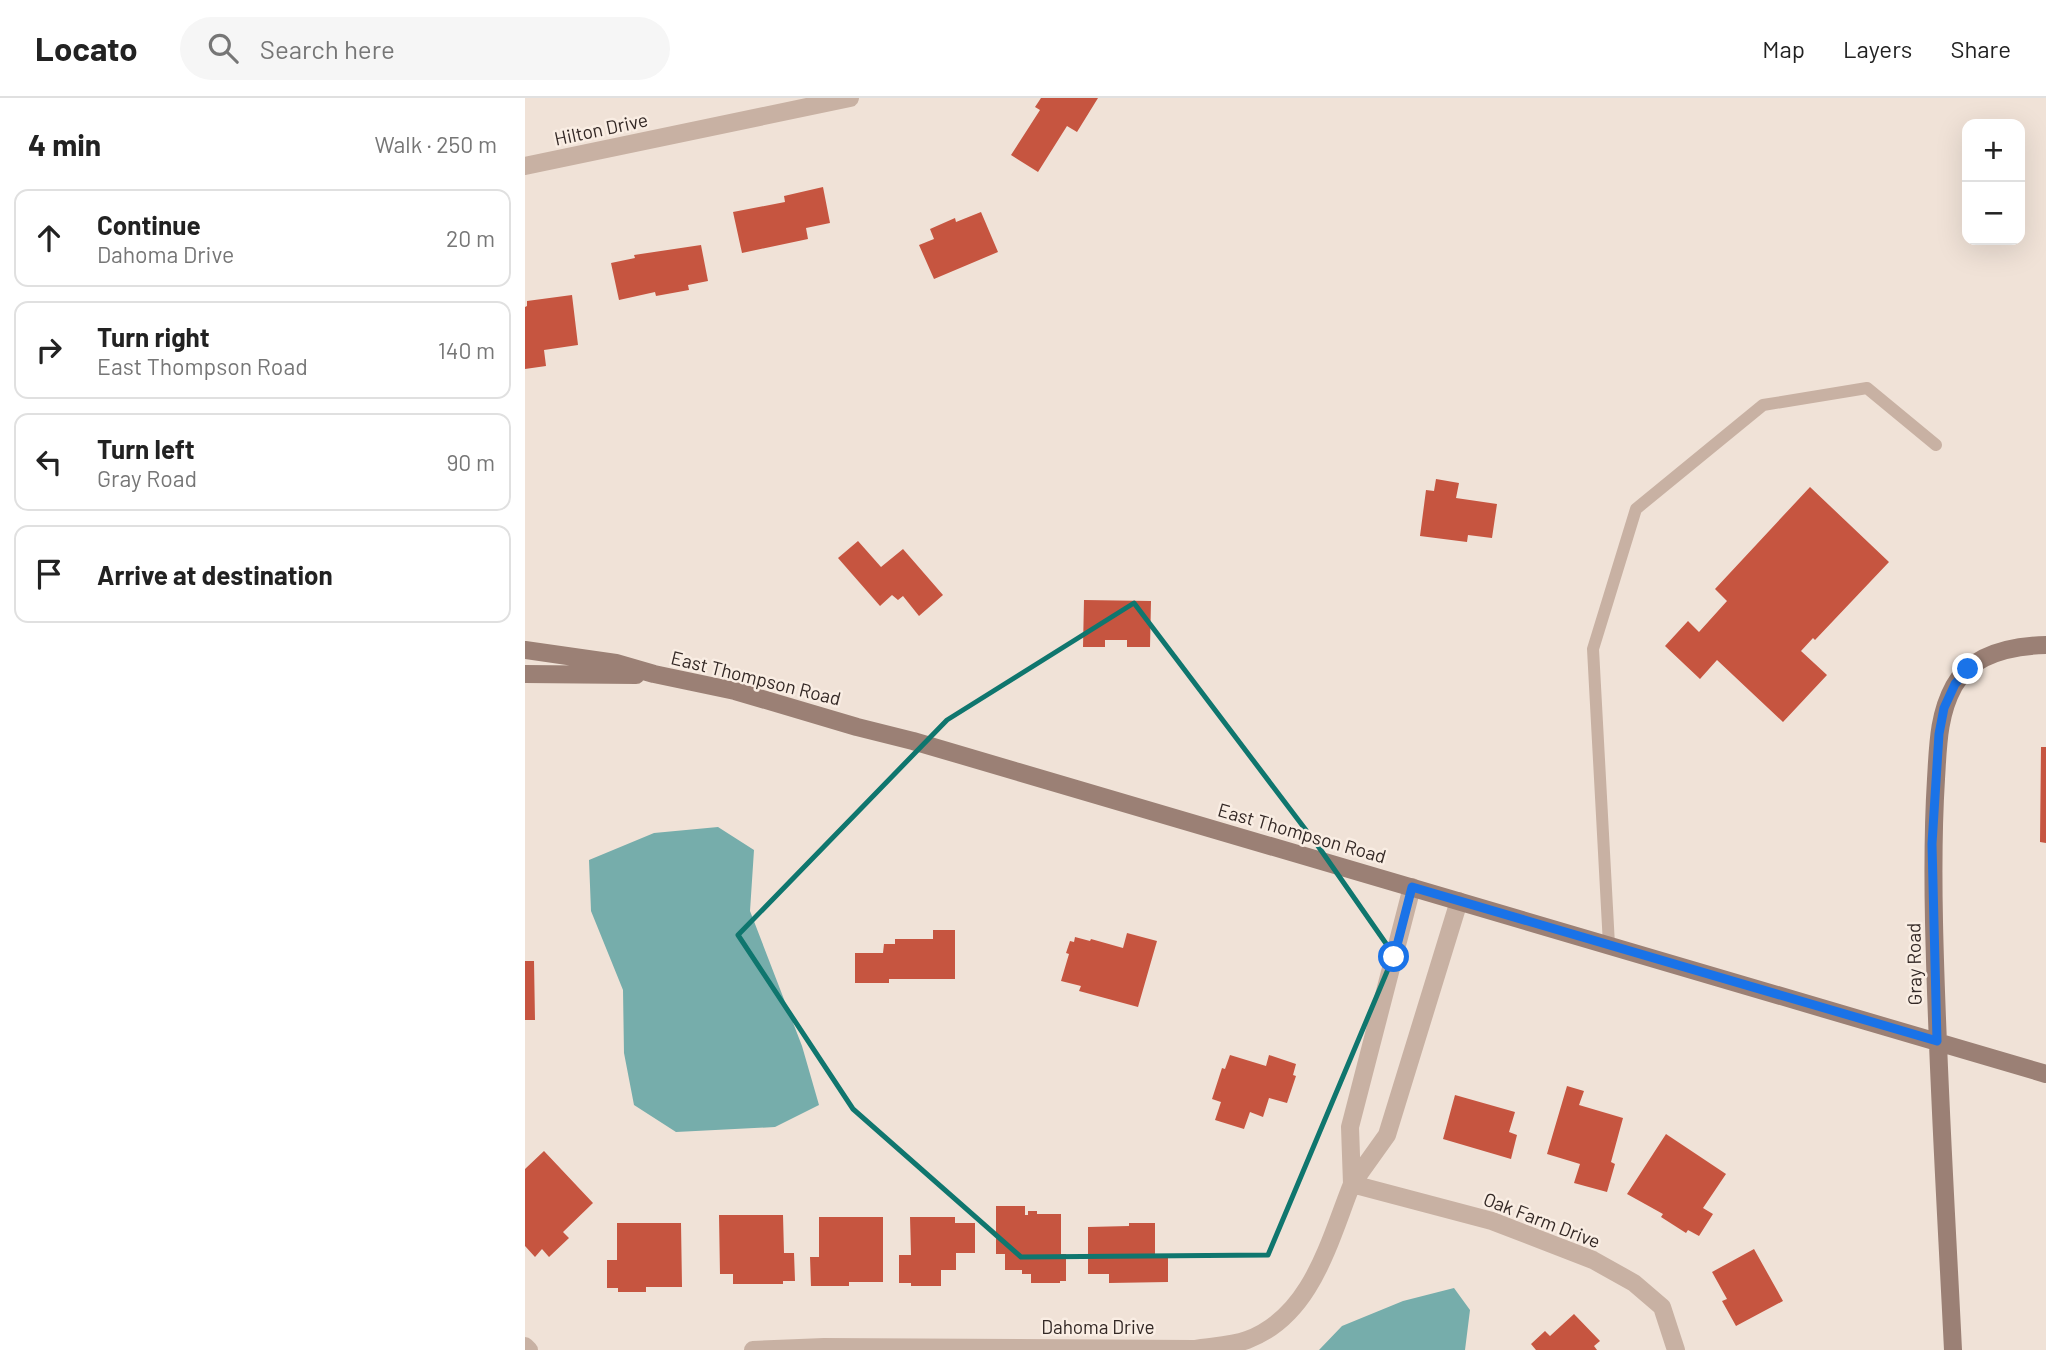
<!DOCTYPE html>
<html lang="en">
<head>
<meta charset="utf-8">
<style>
  body { margin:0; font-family:Barlow,sans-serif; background:#f6f6f6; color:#222 }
  .controls { position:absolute; right:21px; top:21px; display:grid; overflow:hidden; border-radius:14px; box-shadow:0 7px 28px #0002 }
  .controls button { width:63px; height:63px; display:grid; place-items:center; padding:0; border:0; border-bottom:2px solid #e0e0e0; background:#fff; color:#222; font:35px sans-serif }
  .stop { position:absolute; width:21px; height:21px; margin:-16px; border:5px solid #1a73e8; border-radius:50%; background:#fff }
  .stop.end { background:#1a73e8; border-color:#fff; box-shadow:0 2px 7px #0008 }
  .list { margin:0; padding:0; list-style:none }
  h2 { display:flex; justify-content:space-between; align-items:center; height:91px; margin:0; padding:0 28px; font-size:30px }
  h2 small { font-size:23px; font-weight:400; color:#767676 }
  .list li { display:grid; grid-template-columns:46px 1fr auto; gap:21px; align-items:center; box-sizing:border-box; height:98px; margin:0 14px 14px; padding:0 14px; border:2px solid #e0e0e0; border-radius:14px }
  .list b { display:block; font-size:26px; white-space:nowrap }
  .list p { margin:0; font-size:23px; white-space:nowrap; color:#767676 }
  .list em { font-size:23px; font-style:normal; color:#767676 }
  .icon { flex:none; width:38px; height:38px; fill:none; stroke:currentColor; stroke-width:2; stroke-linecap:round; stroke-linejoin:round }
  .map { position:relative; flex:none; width:1521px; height:1252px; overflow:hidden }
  header { display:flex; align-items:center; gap:42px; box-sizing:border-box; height:98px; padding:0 35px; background:#fff; border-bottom:2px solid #e0e0e0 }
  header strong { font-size:33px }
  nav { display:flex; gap:38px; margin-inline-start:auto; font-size:24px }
  .search { width:490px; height:63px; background:#f6f6f6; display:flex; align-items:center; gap:18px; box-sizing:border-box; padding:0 24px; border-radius:38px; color:#767676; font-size:26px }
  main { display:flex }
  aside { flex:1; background:#fff }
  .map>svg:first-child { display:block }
  .water { fill:#76adab }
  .building { fill:#c65540 }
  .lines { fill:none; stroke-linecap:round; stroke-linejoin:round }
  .lane { stroke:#c8b1a3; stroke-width:12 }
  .street { stroke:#c8b1a3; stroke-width:18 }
  .secondary { stroke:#9b8075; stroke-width:18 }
  .route { stroke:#1a73e8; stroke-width:9 }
  .marked { fill:none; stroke:#0f766e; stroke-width:5; stroke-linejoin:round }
  .labels { text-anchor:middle; stroke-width:5; stroke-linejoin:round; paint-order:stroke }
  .street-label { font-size:19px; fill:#332825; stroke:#f9ede3 }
</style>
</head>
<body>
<header>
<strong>Locato</strong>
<div class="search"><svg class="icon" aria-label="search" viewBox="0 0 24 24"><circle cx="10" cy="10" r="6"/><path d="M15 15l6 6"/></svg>Search here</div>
<nav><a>Map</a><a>Layers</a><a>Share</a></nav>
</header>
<main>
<aside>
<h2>4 min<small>Walk · 250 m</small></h2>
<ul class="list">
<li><svg class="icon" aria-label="ahead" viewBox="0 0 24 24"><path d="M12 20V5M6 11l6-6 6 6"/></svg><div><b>Continue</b><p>Dahoma Drive</p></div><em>20 m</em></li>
<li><svg class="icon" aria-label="right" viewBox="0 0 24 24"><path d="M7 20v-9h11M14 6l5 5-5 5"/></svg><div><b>Turn right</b><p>East Thompson Road</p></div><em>140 m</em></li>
<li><svg class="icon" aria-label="left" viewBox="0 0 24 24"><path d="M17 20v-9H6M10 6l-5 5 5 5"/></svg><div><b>Turn left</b><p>Gray Road</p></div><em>90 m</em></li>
<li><svg class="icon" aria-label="arrive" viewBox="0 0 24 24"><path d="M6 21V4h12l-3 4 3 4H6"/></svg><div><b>Arrive at destination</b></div></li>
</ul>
</aside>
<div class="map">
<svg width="1521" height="1252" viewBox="0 0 1521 1252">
  <rect width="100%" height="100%" fill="#f0e2d7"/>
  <!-- water -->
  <path class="water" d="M193,729L229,752L225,813L277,948L294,1007L250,1029L151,1034L109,1007L99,955L98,892L66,813L64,762L129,735Z
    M929,1190L945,1212L940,1252H794L817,1228L878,1203Z"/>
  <!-- building -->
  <path class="building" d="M516,0H573L552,34L542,28L513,74L486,57L515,12L510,9Z
    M298,89L305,125L281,130L283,141L217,155L208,114L260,104L259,98Z
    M456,114L473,154L409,181L394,147L409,141L405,131L430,120L431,124Z
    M176,147L183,183L163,187L164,192L131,198L130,194L94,202L86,165L110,160L109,157Z
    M47,197L53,247L19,252L21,268L0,271V209L2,208V203Z
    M911,381L934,385L931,400L972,406L967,440L943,437L942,444L895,438L901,392L909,393Z
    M1285,389L1364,464L1290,542L1288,540L1276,553L1302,577L1258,624L1192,562L1175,581L1140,548L1163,523L1174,534L1202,503L1190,491Z
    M333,443L356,469L378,451L418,497L394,518L378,498L373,502L367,497L355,508L313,460Z
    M559,502L626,503L625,549H602V542H580V549H558Z
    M1516,649H1521V745L1515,744Z
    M408,832H430V881H364V885H330V855H358L359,846H370V841H408Z
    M602,835L632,843L613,909L554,893L556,888L536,883L544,856L541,855L545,843L549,844L550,839L565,843L566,841L598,850Z
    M0,863H9L10,922H0Z
    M705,957L741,968L744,957L771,966L768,977L771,978L762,1005L744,1000L738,1019L725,1014L719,1031L690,1022L696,1004L687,1001L697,970L700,971Z
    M1042,988L1059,993L1054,1007L1098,1020L1086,1064L1090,1066L1082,1094L1049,1085L1055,1066L1022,1056Z
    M930,997L990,1014L984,1034L992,1037L986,1061L918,1041Z
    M1141,1036L1201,1076L1178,1110L1188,1116L1174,1138L1163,1132L1161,1135L1136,1119L1138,1116L1102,1096Z
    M19,1053L68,1105L38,1134L44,1140L24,1159L17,1151L10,1159L0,1148V1071Z
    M471,1108H500V1117H503V1113H512V1116H536V1156H541V1183H535V1185H506V1176H497V1172H480V1156H471Z
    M194,1117H258L259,1155H269L270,1183H258V1186H208V1176H195Z
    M294,1119H358V1184H324V1188H286L285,1159H294Z
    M385,1119H430V1125H450V1155H431V1172H416V1188H386V1185H374V1157H386Z
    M92,1125H156L157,1189H121V1194H93V1190H82V1162H92Z
    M604,1125H630V1158H643V1184L584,1185V1176H563V1129L604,1128Z
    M1229,1151L1258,1203L1211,1228L1197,1203L1202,1201L1187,1174Z
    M1049,1216L1075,1243L1069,1248L1072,1252H1011L1006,1246L1020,1233L1025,1238Z"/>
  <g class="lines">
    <!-- lane -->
    <path class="lane" d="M1084,847L1068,551L1111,411L1238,307L1342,290L1411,347"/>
    <!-- street -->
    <path class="street" d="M0,68L325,0
      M887,789L825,1029L827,1086L862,1037L934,803
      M0,1248L4,1252
      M228,1252L299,1249L669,1251C686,1248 706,1248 722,1242C787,1218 804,1143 827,1086L967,1123L1068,1162L1109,1185L1137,1209L1151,1252"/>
    <!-- secondary -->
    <path class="secondary" d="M0,552L91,565L129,576L210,593L332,629L388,643L1521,976
      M0,576L111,577
      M1428,1252C1421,1109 1412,967 1409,824C1408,776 1408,729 1411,681C1413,649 1413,617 1429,588C1447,555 1487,548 1521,547"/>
  </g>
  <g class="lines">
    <!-- route -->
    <path class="route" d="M869,859L887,789L1412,943L1407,746L1414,636L1419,610L1430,586L1443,571"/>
  </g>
  <!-- marked area -->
  <path class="marked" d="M609,505L793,748L869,857L743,1157L496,1159L328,1011L213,837L422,622Z"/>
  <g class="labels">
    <!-- street labels -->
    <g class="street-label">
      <text transform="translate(76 31) rotate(-12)" y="7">Hilton Drive</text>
      <text transform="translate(231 580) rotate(14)" y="7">East Thompson Road</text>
      <text transform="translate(777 735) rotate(16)" y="7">East Thompson Road</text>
      <text transform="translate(1389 866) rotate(-91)" y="7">Gray Road</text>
      <text transform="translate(1017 1122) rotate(21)" y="7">Oak Farm Drive</text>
      <text x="573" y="1236">Dahoma Drive</text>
    </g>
  </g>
</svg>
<div class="controls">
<button>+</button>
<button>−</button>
</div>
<div class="stop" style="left:869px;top:859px"></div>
<div class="stop end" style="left:1443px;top:571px"></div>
</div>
</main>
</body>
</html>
